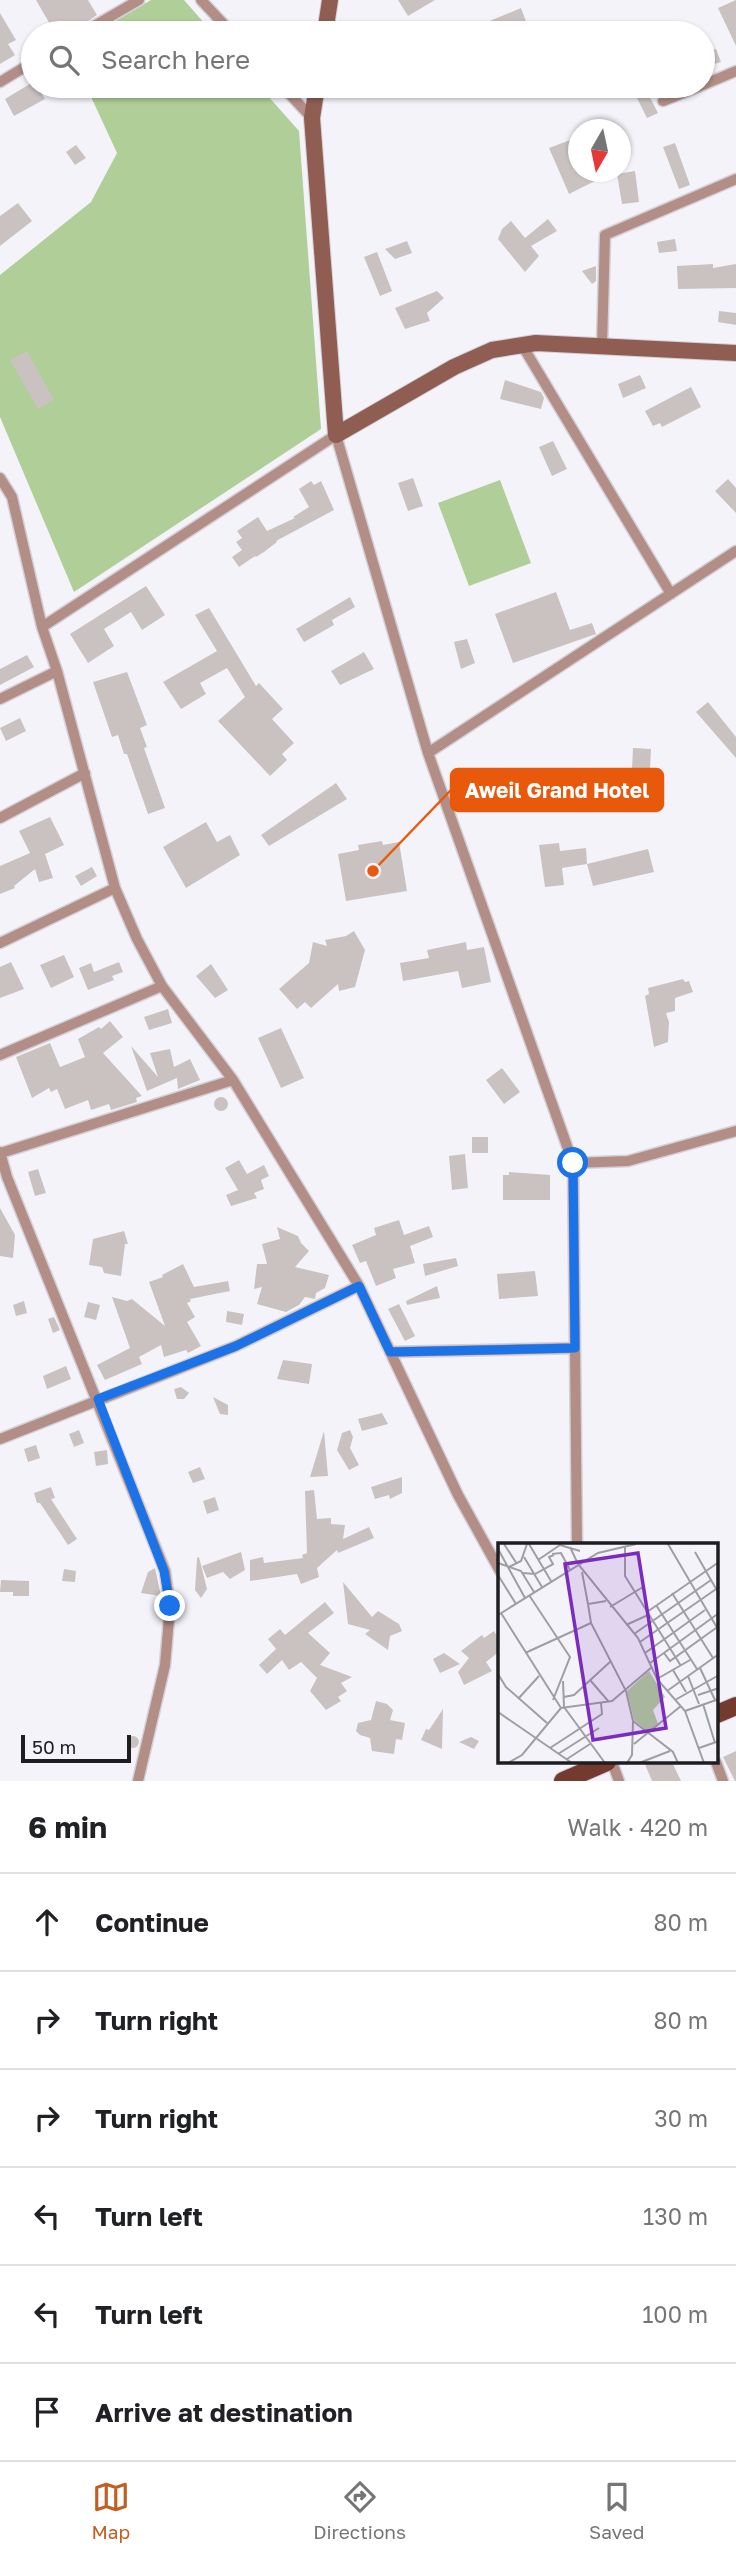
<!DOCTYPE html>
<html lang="en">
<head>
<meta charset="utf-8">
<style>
  body { margin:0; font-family:"Golos Text",sans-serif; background:#f6f6f6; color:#202124 }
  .compass { position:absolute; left:568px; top:119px; width:63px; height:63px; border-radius:50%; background:#fff; box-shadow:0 2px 5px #0004; rotate:189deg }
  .scale { position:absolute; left:21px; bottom:18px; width:110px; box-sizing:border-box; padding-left:7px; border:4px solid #1e1e20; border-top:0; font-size:19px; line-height:24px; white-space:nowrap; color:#1e1e20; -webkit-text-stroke:5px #f5f3fa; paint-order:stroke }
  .stop { position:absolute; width:21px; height:21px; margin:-16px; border:5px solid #1a73e8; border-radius:50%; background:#fff }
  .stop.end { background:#1a73e8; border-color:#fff; box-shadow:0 2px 7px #0008 }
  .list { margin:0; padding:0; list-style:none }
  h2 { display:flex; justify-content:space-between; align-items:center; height:91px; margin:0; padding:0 28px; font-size:30px }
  h2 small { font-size:23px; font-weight:400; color:#757577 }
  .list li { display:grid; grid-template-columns:46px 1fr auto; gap:21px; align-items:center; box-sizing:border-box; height:98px; padding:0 28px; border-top:2px solid #e0e0e0 }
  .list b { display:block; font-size:26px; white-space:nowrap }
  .list em { font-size:23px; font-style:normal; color:#757577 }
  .icon { flex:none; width:38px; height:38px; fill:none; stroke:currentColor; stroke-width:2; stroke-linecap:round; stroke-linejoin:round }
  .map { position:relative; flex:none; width:736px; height:1781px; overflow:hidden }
  .search { position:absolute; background:#fff; box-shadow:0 2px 5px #0004; left:21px; right:21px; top:21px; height:77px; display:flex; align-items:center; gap:18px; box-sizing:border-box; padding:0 24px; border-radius:38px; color:#757577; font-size:26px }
  .sheet { height:679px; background:#fff }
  nav { display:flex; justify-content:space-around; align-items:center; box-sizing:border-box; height:98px; border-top:2px solid #e0e0e0; background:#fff; font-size:19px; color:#757577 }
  nav a { display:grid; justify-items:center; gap:4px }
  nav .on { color:#c15f22 }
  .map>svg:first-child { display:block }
  .green { fill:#b0ce98 }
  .building { fill:#cac2c0 }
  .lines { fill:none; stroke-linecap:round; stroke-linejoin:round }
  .street-casing { stroke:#d3d1d7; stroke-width:13 }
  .secondary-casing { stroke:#d3d1d7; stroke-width:18 }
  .primary-casing { stroke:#d3d1d7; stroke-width:20 }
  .street { stroke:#b28e86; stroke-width:10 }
  .secondary { stroke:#8f5d52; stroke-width:16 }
  .primary { stroke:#743a2e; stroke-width:18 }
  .route { stroke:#1a73e8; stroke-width:9 }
  .inset-road { fill:none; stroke:#9f9ea3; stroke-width:2 }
  .view { fill:#7b2cbf; fill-opacity:0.15; stroke:#7b2cbf; stroke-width:3.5 }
  .inset-edge { fill:none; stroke:#1e1e20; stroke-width:3.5 }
  .leader { fill:none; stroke:#e8590c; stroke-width:2.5 }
  .callout-dot { fill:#e8590c; stroke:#f5f3fa; stroke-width:2.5 }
  .callout { fill:#e8590c; stroke:#e8590c; stroke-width:2.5 }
  .callout-label { font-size:21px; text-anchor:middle; font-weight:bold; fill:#fff }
</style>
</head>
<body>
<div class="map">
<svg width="736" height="1781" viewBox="0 0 736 1781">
  <rect width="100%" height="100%" fill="#f5f3fa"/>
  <!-- green -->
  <path class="green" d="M151,0H184L213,33H95Z
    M86,86H259L299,131L321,429L74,592L0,417V275L91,202L117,153Z
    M500,480L531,563L469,586L438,503Z"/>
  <!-- building -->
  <path class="building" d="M36,0H88L97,15L70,33H55Z
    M398,0H435L408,16Z
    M736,0V46L718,8Z
    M521,8L528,27L512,33H489L485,23Z
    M0,13L16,40L8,44L15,55L0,64Z
    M716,49L721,62L707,66L703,53Z
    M33,82V86H37L45,99L14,116L5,99Z
    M631,86H644L658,113L647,118Z
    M578,137V172H613L569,194L549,148Z
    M675,143L690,185L679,189L663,147Z
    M76,145L86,158L75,165L66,152Z
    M635,171L639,202L622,204L617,174Z
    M18,203L32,221L0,246V216Z
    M548,219L557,231L531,246L539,256L525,272L498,239L502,229L511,221L525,238Z
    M675,239L677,251L659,253L657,242Z
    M407,241L412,253L395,259L385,249Z
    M377,252L392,291L380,296L364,257Z
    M713,264V268L736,264V288L678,289L677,266Z
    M596,266V281L592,284L582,271Z
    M437,291L444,298L427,313L430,321L405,329L395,308Z
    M719,311L736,313V325L718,322Z
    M27,351L54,400L38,409L10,360Z
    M640,375L646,388L623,398L618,384Z
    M505,380L541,392L544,398L541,409L500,399Z
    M691,387L701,407L662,427L660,423L653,426L645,411Z
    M553,441L567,469L552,476L539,447Z
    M413,478L423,506L408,511L398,483Z
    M728,479L736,488V513L715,491Z
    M311,481L314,485L321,481L334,510L276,541L277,542L264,552L256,557L255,556L239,567L232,557L242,550L236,542L242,538L237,531L258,517L267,531L295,518L293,517L309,507L299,489Z
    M146,586L165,615L142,630L131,612L104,629L114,646L88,663L70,634Z
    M556,592L570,630L592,623L596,634L513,663L495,614Z
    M350,597L355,607L332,620L334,625L304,642L296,629Z
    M209,608L256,686L259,683L283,709L272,719L294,743L282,754L287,760L270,776L218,721L245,697L227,668L200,683L206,694L181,709L163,682L217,651L195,615Z
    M467,639L475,663L461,669L454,642Z
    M364,652L374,669L340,685L331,671Z
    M27,655L34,667L0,685V669Z
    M127,672L147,725L140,728L147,747L144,748L165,808L148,814L127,754H124L118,735L112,737L93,682Z
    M708,702L736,737V758L696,712Z
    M20,718L26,731L6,741L0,728Z
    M633,748L651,749L650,769H632Z
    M336,783L347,799L269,846L261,835Z
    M50,817L64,845L45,854L53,878L39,882L35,869L14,886L15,888L0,894V866L30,853L19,831Z
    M206,822L217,842L230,835L240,855L186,888L163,847Z
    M382,841L383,845L399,842L407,891L346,901L338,854L359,850L358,845Z
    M559,843L560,851L586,848L587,864L562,868L564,885L545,887L539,845Z
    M648,849L654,872L593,886L587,864Z
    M92,867L97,876L81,886L75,876Z
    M354,931L365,950L355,987L339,991L338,984L311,1008L305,1002L297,1009L279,989L309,963L313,942L327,946L325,940L346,936Z
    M466,942L467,950L484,947L491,982L462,988L458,971L403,981L400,963L429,958L427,950Z
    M64,955L74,977L51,988L40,965Z
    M11,962L24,989L0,998V967Z
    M119,962L123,972L112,976L114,980L88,990L79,968L91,963L94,972Z
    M211,964L228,990L215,998L196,976Z
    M683,979L685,982L689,981L693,992L675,998V1011L666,1013L669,1022L668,1042L654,1047L645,996L649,994L648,988Z
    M168,1009L172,1023L149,1030L144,1017Z
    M110,1021L123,1037L103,1053L142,1096L136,1098L137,1102L111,1110L109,1104L91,1110L88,1100L65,1109L57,1089L51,1092L49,1088L32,1098L16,1057L50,1043L60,1067L85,1057L78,1039L99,1027L101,1029Z
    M281,1028L304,1078L281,1088L258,1038Z
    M131,1046L158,1077L150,1053L170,1049L174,1067L190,1059L200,1080L178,1089L177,1078L147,1091Z
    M502,1068L520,1092L504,1104L486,1080Z
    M214 1104a7 7 0 1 1 14 0a7 7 0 1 1-14 0Z
    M472,1137H488V1153H472Z
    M465,1154L468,1188L452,1190L449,1156Z
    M239,1160L247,1174L264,1165L269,1176L261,1180L264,1189L254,1193L257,1198L231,1206L226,1195L238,1190L225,1168Z
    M38,1169L46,1193L35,1196L28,1172Z
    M509,1172L550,1175V1200H503V1175H509Z
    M0,1208L15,1235L13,1258L0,1256Z
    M399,1220L404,1235L429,1226L433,1237L410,1246L415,1263L393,1269L396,1278L376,1286L366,1261L360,1263L352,1245L376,1235L374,1228Z
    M277,1227L298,1236L301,1243L309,1251L295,1267L329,1275L325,1288L316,1293L315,1299L305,1297L299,1305L286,1312L257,1304L262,1287L254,1289L257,1264H267L262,1244L280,1239Z
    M124,1231L128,1244H125L121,1276L104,1273L102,1267L89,1265L93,1239Z
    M456,1258L458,1266L425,1276L423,1264Z
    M183,1264L194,1287L228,1281L230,1291L190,1299L191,1301L187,1303L195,1317L187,1322L201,1346L188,1353L186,1350L164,1357L161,1345L139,1357L142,1364L105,1380L97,1365L130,1348L112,1297L127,1301L132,1299L165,1326L149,1282L163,1277L162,1275Z
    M535,1271L538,1296L499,1299L497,1274Z
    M437,1286L440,1298L407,1305L406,1301Z
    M24,1301L27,1313L16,1316L13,1305Z
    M88,1302L100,1305L96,1320L84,1317Z
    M399,1304L415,1336L405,1341L388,1309Z
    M227,1311L244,1314L242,1325L226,1322Z
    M54,1317L60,1330L53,1333L48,1319Z
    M283,1360L312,1364L309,1384L277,1379Z
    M66,1366L71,1379L47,1389L43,1376Z
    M181,1387L189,1393L184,1399H177L174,1389Z
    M213,1397L228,1405V1415L220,1414Z
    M382,1413L388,1424L362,1431L358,1419Z
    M79,1430L84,1443L74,1447L69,1434Z
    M350,1430L353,1437L350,1448L359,1465L349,1470L337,1450L342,1433Z
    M324,1431L328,1476L310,1477Z
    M36,1445L40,1458L28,1462L24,1449Z
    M107,1450L108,1464L96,1466L94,1452Z
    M200,1467L205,1479L193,1483L188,1472Z
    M402,1477V1493L390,1499L389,1495L375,1499L371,1487Z
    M51,1487L55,1498L51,1499L77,1539L68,1545L40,1503H37L34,1493Z
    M314,1490L317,1519L331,1518V1524L345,1525L343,1539L369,1527L374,1538L338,1553L337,1550L317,1568L319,1577L301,1584L297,1574L250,1581V1560L263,1557L264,1563L303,1558L302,1555L307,1553L305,1491Z
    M215,1497L219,1510L207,1514L203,1501Z
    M241,1552L245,1570L230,1579L223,1572L207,1578L202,1566Z
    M199,1557L207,1589L201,1598L195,1590L197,1558Z
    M155,1568L161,1596L141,1593L148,1572Z
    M64,1569L76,1571L75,1582L62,1581Z
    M1,1580L29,1581V1596H13V1592H0Z
    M343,1582L372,1617L378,1611L399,1624L402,1631L390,1636L388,1650L365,1634L370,1630L348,1624Z
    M325,1602L334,1613L308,1633L330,1653L320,1665L352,1677L341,1683L347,1691L338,1697L341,1701L326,1710L310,1691L317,1678L301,1662L289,1670L282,1660L267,1674L259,1665L276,1649L268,1639L280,1629L285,1635Z
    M494,1631L500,1641V1651L486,1662L492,1671L464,1685L458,1672L469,1658L461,1651L482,1635L484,1638Z
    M444,1653L460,1664L440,1673L433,1659Z
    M376,1701L387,1704L393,1710L390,1720L405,1723L402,1740L396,1739L394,1754L372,1751L370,1738L360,1735L356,1731L358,1723L371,1720Z
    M443,1709L442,1749L421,1740L426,1729L429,1730Z
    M127 1742a6 6 0 1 1 12 0a6 6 0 1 1-12 0Z
    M471,1737L479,1741L474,1749L459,1742Z
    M736,1751V1781H735L723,1757Z
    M644,1762H672L681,1781H652Z"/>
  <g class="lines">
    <defs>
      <path id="street" d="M201,0L232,33
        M82,33L139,0
        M0,82L33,62
        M703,85L736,71
        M282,86L312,118
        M663,101L700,86
        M522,345L671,594
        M602,346L605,235L736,179
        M0,478L12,497L42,627L57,671L115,888L137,939L162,986L233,1080L359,1286L458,1495L500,1571
        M42,627L336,435L428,753L573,1163L575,1348L390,1352
        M0,699L57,671
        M428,753L736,551
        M0,818L85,773
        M0,943L115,888
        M0,1055L162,986
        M0,1152L7,1177L165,1571L170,1607L165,1665L138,1781
        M1,1153L233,1080
        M573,1163L628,1161L736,1131
        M575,1348L577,1545
        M0,1439L236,1346L359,1286
        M612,1762L619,1781
        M716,1762L723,1781"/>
      <path id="secondary" d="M325,33L330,0
        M317,86L312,118L336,435L454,367L492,350L536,343L736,353"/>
      <path id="primary" d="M717,1714L736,1706
        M563,1781L607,1762"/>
    </defs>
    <!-- street casing -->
    <use href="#street" class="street-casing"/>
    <!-- secondary casing -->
    <use href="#secondary" class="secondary-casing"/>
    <!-- primary casing -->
    <use href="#primary" class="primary-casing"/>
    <!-- street -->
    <use href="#street" class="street"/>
    <!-- secondary -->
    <use href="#secondary" class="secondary"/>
    <!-- primary -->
    <use href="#primary" class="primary"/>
  </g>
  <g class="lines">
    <!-- route -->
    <path class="route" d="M170,1606L164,1571L98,1399L236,1346L359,1286L390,1352L575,1348L573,1163"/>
  </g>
  <!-- overview -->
  <g transform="translate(498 1543)">
    <rect width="220" height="220" fill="#f5f3fa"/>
    <path d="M151,128L167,154L155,167L160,181L151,189L136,177L129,148Z" fill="#b0ce98"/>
    <path class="inset-road" d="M6,1L19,21M31,1L53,38M170,1L221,88M127,3V33L183,123M72,4L80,21L140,95L159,136L187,168L206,220M0,6L27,55M197,9L221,51M54,11L63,10L72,27M26,14L44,44M40,17L62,2L82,8M0,20L23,28L36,49M11,24L23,18L29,1M84,29L90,61M25,30L37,31L55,21L51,14L56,12M0,32L18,61M174,50L215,115M31,52L72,114L55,157M108,58L90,61L93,80L128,148L135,178L134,212L129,220M158,62L199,126M112,64L145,44M149,69L221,19M3,70L63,165L114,158L154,124M0,72L100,10L138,1M128,82L150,72M136,91L213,37M142,99L221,44M27,110L93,80M147,110L207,67M166,110L172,118L218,85M152,120L221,70M202,125L217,157M175,127L188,149M0,131L8,144L49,180M190,133L201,161M159,136L192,117M92,137L111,159M65,138L66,164L107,220M169,148L221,111M200,152L221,145M66,154L76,152L113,118M20,156L41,133M177,157L221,132M205,161L217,200M187,168L221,156M0,169L74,220M135,178L175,209L180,220M136,201L183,163M52,205L104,171L103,160M201,205L221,198M60,211L101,185M69,216L92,201M10,220L24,212L63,165M141,220L172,208"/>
    <path class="view" d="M140,10L168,185L95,197L67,21Z"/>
    <rect width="220" height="220" class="inset-edge"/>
  </g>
  <!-- callouts -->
  <path class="leader" d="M373 871L451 790"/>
  <circle class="callout-dot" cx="373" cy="871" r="7"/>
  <rect class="callout" x="451" y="769" width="212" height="42" rx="7"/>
  <g class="callout-label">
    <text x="557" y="798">Aweil Grand Hotel</text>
  </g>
</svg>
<svg class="compass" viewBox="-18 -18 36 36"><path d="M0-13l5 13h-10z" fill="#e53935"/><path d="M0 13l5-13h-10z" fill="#757577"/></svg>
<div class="scale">50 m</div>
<div class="stop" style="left:573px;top:1163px"></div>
<div class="stop end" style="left:170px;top:1606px"></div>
<div class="search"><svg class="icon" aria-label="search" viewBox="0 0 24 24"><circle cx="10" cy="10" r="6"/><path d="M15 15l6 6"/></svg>Search here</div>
</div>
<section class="sheet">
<h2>6 min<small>Walk · 420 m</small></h2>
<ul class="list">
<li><svg class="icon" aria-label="ahead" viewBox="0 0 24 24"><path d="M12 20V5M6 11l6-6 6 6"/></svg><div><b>Continue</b></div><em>80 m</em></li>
<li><svg class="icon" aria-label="right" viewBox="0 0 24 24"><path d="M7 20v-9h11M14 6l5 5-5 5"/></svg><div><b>Turn right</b></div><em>80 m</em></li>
<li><svg class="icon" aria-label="right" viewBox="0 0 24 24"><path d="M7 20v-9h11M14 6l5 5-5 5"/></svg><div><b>Turn right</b></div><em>30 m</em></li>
<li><svg class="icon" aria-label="left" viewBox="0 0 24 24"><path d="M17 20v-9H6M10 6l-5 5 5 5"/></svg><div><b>Turn left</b></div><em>130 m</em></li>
<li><svg class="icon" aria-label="left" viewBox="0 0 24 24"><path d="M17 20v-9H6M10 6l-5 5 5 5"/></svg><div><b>Turn left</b></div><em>100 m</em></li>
<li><svg class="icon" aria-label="arrive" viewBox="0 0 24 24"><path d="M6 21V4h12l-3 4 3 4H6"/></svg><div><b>Arrive at destination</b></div></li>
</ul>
</section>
<nav>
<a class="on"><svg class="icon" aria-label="map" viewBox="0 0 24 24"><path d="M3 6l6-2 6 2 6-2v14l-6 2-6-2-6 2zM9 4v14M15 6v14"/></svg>Map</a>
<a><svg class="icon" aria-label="directions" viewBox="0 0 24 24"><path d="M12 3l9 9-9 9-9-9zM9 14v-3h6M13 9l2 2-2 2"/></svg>Directions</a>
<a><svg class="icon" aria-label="saved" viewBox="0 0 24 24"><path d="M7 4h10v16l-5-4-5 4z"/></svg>Saved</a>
</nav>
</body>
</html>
